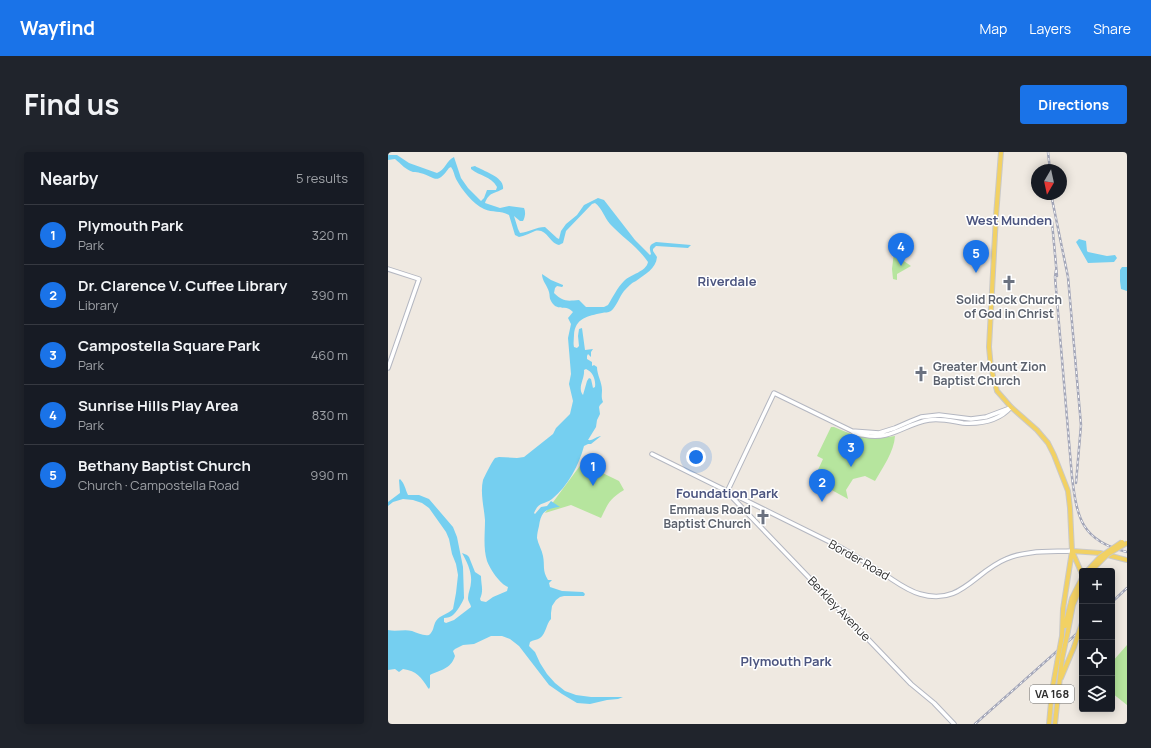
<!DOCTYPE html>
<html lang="en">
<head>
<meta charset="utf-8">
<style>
  body { margin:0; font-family:Manrope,sans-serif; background:#20242c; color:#f1f3f6 }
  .controls { position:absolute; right:12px; bottom:12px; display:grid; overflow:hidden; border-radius:4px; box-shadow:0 2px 10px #0003 }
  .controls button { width:36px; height:36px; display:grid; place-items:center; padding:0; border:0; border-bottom:1px solid #363941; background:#171b24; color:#f1f3f6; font:20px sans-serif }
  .compass { position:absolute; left:643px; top:12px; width:36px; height:36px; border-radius:50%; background:#171b24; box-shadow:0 2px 10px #0003; rotate:189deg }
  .you { position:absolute; left:308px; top:305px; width:14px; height:14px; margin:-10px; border:3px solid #fff; border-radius:50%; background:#1a73e8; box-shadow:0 0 0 6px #1a73e833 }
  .badge { display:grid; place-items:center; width:26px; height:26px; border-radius:50%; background:#1a73e8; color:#fff; font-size:13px; font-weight:700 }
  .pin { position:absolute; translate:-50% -33px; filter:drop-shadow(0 1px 2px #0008) }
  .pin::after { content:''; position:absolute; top:21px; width:14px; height:12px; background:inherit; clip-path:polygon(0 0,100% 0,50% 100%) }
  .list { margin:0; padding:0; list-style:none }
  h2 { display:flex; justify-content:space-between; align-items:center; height:52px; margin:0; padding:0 16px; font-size:17px }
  h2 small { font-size:13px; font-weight:400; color:#9ea1a6 }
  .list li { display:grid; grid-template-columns:26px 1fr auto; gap:12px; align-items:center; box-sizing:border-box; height:60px; padding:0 16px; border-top:1px solid #363941 }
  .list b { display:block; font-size:15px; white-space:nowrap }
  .list p { margin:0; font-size:13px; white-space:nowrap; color:#9ea1a6 }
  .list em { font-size:13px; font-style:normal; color:#9ea1a6 }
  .icon { flex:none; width:22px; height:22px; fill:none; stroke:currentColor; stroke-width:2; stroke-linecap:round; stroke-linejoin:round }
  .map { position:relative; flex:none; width:739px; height:572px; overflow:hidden; border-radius:4px }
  header { display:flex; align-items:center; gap:24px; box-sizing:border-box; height:56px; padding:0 20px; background:#1a73e8; color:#fff }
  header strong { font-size:19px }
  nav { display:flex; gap:22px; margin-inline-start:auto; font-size:14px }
  .intro { display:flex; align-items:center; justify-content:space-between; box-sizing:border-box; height:96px; padding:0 24px }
  h1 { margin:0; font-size:28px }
  .button { padding:10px 18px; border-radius:4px; background:#1a73e8; color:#fff; font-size:14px; font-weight:700 }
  main { display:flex; gap:24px; padding:0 24px }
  aside { flex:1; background:#171b24; border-radius:4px; box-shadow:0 2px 10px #0003 }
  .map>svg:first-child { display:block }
  .green { fill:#b6e59e }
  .water { fill:#75cff0; fill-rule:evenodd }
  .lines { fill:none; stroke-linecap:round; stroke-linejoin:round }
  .minor-casing { stroke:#b4b7c1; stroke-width:5.5 }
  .major-casing { stroke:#c9c9c9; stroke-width:6 }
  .minor { stroke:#fff; stroke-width:3.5 }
  .major { stroke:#f2d163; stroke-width:4 }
  .rail-casing { stroke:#a3a6b8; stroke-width:2.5 }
  .rail { stroke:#fff; stroke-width:1; stroke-dasharray:3; stroke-linecap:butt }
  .major-bridge-casing { stroke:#c9c9c9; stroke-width:6; stroke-linecap:butt }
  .major-bridge { stroke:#f2d163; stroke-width:4 }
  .labels { text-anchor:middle; stroke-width:3; stroke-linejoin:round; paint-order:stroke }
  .shield { fill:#fff; stroke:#6d6d6d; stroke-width:1 }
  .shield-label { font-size:11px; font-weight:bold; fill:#2e2e2e }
  .worship-label { font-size:12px; font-weight:bold; fill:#5b616d; stroke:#fff }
  .street-label { font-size:12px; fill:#2e2e2e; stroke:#fff }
  .neighbourhood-label { font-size:13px; font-weight:bold; fill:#4d5680; stroke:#fff }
</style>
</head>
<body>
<header>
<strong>Wayfind</strong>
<nav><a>Map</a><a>Layers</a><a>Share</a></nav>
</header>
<div class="intro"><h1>Find us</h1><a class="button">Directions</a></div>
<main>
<aside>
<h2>Nearby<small>5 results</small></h2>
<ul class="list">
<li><span class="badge">1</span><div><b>Plymouth Park</b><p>Park</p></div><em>320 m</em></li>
<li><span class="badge">2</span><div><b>Dr. Clarence V. Cuffee Library</b><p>Library</p></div><em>390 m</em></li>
<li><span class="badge">3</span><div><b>Campostella Square Park</b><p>Park</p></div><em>460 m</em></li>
<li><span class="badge">4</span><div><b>Sunrise Hills Play Area</b><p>Park</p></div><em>830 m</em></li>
<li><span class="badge">5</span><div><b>Bethany Baptist Church</b><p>Church · Campostella Road</p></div><em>990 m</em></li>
</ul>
</aside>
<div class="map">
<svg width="739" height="572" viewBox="0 0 739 572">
  <rect width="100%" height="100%" fill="#efe9e1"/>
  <!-- green -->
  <path class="green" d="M506,100L513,107L523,114L509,122V128L505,127L504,117Z
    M443,275H446C469,285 481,288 507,284C506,300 495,315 487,329L477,324L465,327L458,338L460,347L440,336L434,338L423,333L435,307L429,304Z
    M194,311L231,329L236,338C221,347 220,352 213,366L183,353L157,361Z
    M739,493V553L724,541V510Z"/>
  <!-- water -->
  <path class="water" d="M0,2L1,3H9L21,11L49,21C57,18 59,8 66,5L73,26L80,36L93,49L96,46L99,38H108L109,35C103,24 91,24 83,17V15L87,14C95,19 117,25 115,37C106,42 101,40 97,51L112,56L121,54L136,56C138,60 137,65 135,69H132L126,64L130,77L132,81C141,80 148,75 157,75L169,86L171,87L173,79L178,72L189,63L196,53L210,46L216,48L247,88L262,103L263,102C261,95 261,93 268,90L303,93L300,96L268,94L265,97V99L269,105C268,117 257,122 248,129C243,131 240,135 236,139C231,145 229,154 223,159C220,161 217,160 214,161C200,164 187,166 186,183C186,187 185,191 186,195L189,196L191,194L190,184L191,177L194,176L197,198L205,197L203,200V205L200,202L199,204V207L204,210V214L206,213L209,215C209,223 214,230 214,238C214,243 213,245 215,250L212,253L211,255L212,262L209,268L208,275L200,288C205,289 209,284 213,284L203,292H200L196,294C191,313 180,334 164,347C156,353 151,349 146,361L147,362L153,355L159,354L163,349L172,355H171C157,357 153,360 151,374C150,378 149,382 149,386C150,392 154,398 155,404C157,414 154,418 160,428H164L161,431L162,435L174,439L195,440L197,442L196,444H176L172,445L168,448L164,454L163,461V467C158,472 158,482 152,486C149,488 145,488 142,490L141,494L147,500L152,511L159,522L167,531L177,539L188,543L203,545H235L230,547L219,548L202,552L189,551L174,542L161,533L131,494L122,487L114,484H103L86,492L75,493L67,497L65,499L67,504C63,517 52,518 42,523V535L41,537L40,536C33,525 29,519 15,517L11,520L7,517L0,518V478C8,480 16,477 24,479C30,481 35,484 41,483C46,479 45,474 48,469C52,463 60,462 65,457L68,441L70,423L68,412L64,402L61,387L58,380L41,356L34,351L25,348L15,347L5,350L0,354V350L12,341L11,328L12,327C17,332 17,337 20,343H31L41,347L65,375L69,385L75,415L76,446C75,450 68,461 65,463C63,465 59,466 56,466V470L58,471L66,468L83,455C83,452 80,450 80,446C80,441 83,435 83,430C84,420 79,410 74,401L79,403L81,405L87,420L93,424C93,433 96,438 92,447L93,449L98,450L105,445L119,439L120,435C112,432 102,417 99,409C95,396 97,381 97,368C96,355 92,341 95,328C97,324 104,309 107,306L111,305L129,306L136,305L165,282L168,276L182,262L185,249L181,232L183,222L180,186L183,172L180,166L185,160C179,153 174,158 167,154C166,153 164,151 163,149C161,146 162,143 161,140C159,133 154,129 154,122L163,128L175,133V134L174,135L169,134L167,136L166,141C175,150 179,149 191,148L198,155H216L220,153C225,145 229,136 236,129C243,122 258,120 260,110C250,95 234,85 222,72C216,65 214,56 207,51L204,52L178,79L175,91L171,93C161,91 159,76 147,79C142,81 136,84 131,85L127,83L121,63C112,58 105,61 96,57C85,52 74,38 68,27C66,23 66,19 63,15L61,16C48,34 48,25 32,21C30,20 28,20 25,20C18,18 13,12 7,7L0,8ZM198,217C205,220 208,228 207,235L205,236L203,227L201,226L199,229L195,243C189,236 197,227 196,218Z
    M691,87L698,89L699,99L700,100L719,104L727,103L729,106L726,110L700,111L688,90Z
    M734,115H739V139L733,137L732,129V118Z"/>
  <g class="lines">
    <defs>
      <path id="minor" d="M0,117L31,127L0,216
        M464,279L491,281L507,276L523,269L533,265L551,263L583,267L598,265L622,256
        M264,302L450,394C468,404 485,415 502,426C511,432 521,439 532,442C573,454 586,420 618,407C638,398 663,400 684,399
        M339,340L386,241L464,279C468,282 471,283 476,283C503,289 516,272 541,268C552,266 563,269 575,271C592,272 611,269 623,255
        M341,342L523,532L546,551L566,572"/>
      <path id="major" d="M613,0L608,64L601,195L603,216L609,239L623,255L649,278L660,291L666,303L680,339L682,356L684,399L675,457L674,484
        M684,399L712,401L739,408
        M684,399L694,422
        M677,474L684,446L694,426
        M680,479L685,453L694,432
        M673,526L686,495
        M661,572L664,539L669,511
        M667,572L674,507"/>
    </defs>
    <!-- minor casing -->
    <use href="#minor" class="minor-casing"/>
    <!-- major casing -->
    <use href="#major" class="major-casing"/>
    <!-- minor -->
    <use href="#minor" class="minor"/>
    <!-- major -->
    <use href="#major" class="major"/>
    <defs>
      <path id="rail" d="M660,0L662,18
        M664,47L680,125L693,273L688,331
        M664,70L669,124
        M668,118L667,125L684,325C689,367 694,389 739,400
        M724,450L739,436
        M587,572L694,477"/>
    </defs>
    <!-- rail casing -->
    <use href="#rail" class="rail-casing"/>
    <!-- rail -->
    <use href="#rail" class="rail"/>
    <defs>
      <path id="major-bridge" d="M699,419L712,405L734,390
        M703,419L720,402L739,391
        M686,495L694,471
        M674,507L680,479
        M669,511L674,484"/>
    </defs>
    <!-- major-bridge casing -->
    <use href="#major-bridge" class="major-bridge-casing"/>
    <!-- major-bridge -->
    <use href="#major-bridge" class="major-bridge"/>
  </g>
  <!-- icons -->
  <defs>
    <symbol id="church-bare" viewBox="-9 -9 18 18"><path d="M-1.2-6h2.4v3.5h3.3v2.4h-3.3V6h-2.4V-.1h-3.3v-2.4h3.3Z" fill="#6b7280" stroke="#fff" stroke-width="2.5" paint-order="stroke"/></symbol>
  </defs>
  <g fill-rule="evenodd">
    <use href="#church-bare" x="610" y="120" width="22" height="22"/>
    <use href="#church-bare" x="522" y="211" width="22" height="22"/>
    <use href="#church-bare" x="364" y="354" width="22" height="22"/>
  </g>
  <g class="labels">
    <!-- shield labels -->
    <rect class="shield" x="642" y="533" width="44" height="18" rx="3"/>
    <g class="shield-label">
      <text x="664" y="546">VA 168</text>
    </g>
    <!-- worship labels -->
    <g class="worship-label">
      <text x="621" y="152">Solid Rock Church<tspan x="621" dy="14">of God in Christ</tspan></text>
      <text x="545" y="219" text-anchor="start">Greater Mount Zion<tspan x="545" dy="14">Baptist Church</tspan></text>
      <text x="363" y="362" text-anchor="end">Emmaus Road<tspan x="363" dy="14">Baptist Church</tspan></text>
    </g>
    <!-- street labels -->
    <g class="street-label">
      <text transform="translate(471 408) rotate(30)" y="4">Border Road</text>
      <text transform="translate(451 457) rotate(46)" y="4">Berkley Avenue</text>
    </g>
    <!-- neighbourhood labels -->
    <g class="neighbourhood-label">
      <text x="621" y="73">West Munden</text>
      <text x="339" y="134">Riverdale</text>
      <text x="339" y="346">Foundation Park</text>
      <text x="398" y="514">Plymouth Park</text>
    </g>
  </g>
</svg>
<div class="controls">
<button>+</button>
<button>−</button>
<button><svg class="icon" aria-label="locate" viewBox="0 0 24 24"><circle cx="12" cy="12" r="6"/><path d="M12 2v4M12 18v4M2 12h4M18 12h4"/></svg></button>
<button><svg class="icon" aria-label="layers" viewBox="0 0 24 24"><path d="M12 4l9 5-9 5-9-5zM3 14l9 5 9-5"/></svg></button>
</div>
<svg class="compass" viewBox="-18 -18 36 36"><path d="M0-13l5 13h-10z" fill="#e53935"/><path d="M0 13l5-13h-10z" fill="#9ea1a6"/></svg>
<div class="you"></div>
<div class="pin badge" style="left:205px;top:334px">1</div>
<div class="pin badge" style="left:434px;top:350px">2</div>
<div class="pin badge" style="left:463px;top:315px">3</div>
<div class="pin badge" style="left:513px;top:114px">4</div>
<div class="pin badge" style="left:588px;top:121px">5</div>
</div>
</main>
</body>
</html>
